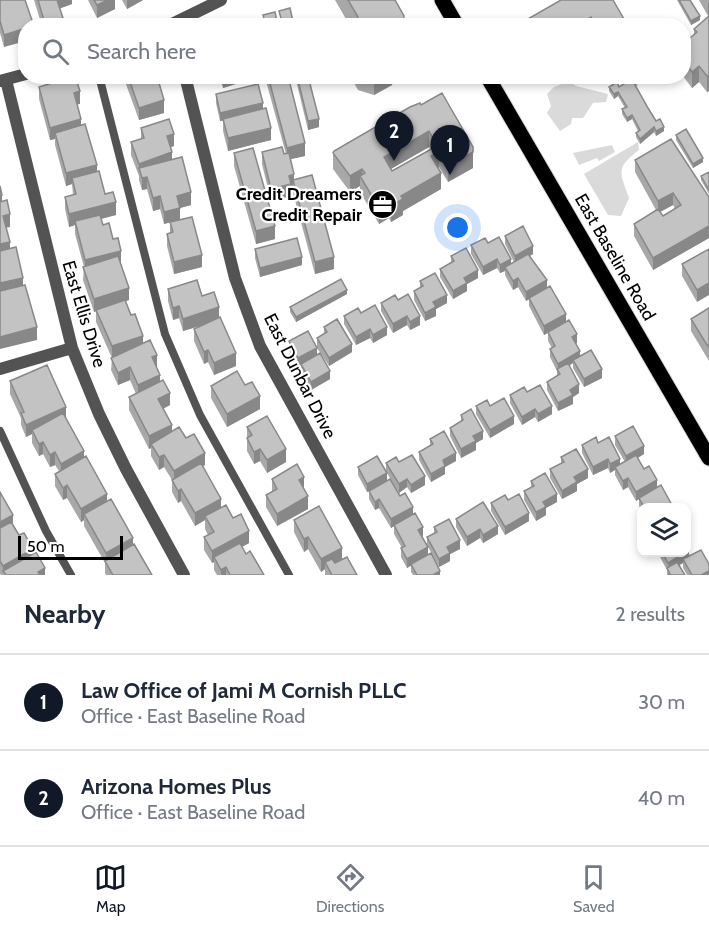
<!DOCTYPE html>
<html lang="en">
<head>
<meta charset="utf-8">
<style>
  body { margin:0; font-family:Cabin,sans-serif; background:#f6f6f7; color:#1f2937 }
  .controls { position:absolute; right:18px; bottom:18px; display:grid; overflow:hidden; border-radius:12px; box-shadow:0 3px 9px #0003 }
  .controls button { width:54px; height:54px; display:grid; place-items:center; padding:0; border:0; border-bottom:2px solid #e0e1e3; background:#fff; color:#1f2937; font:30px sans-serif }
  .scale { position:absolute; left:18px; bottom:15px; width:105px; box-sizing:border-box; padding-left:6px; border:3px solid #000; border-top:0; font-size:16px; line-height:21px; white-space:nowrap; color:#000; -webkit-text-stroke:4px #fff; paint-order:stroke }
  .you { position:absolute; left:458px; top:228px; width:21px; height:21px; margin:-15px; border:4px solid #fff; border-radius:50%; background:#1a73e8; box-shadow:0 0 0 9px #1a73e833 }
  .badge { display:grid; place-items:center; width:39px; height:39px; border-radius:50%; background:#111827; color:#fff; font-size:20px; font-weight:700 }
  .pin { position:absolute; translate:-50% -50px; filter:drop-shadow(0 2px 3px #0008) }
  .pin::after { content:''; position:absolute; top:32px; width:21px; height:18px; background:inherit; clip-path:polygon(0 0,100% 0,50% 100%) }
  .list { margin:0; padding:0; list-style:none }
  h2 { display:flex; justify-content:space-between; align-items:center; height:78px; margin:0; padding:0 24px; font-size:26px }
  h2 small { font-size:20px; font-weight:400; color:#747a83 }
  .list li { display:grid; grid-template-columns:39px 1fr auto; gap:18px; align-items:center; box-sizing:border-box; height:96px; padding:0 24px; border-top:2px solid #e0e1e3 }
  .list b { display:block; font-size:22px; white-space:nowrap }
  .list p { margin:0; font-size:20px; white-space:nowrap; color:#747a83 }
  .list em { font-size:20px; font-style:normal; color:#747a83 }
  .icon { flex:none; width:33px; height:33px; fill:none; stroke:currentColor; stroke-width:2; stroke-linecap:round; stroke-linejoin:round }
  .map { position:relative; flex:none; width:709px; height:575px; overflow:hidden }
  .search { position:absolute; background:#fff; box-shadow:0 3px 9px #0003; left:18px; right:18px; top:18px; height:66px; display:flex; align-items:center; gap:15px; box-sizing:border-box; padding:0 21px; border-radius:24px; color:#747a83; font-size:22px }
  .sheet { height:270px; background:#fff }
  nav { display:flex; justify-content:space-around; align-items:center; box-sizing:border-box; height:84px; border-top:2px solid #e0e1e3; background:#fff; font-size:16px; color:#747a83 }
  nav a { display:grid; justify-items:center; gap:3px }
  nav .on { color:#111827 }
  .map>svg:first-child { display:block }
  .green { fill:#dadada }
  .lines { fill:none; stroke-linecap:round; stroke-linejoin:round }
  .primary-casing { stroke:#dbdbdb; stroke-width:17 }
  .lane { stroke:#535353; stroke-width:8 }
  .street { stroke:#535353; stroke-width:12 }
  .primary { stroke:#000; stroke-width:15 }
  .wall { fill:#a8a8a8; fill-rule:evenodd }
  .shaded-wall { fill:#888 }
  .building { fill:#c3c3c3; stroke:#888; stroke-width:1.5; fill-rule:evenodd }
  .labels { text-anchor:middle; stroke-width:4.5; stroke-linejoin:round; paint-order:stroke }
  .poi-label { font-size:18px; font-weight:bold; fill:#000; stroke:#fff; text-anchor:end }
  .street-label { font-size:18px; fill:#000; stroke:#fff }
</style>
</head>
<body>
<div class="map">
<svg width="709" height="575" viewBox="0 0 709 575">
  <rect width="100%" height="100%" fill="#fff"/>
  <!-- green -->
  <path class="green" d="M569,81L576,86L608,94L606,102L593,103L583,118H572L571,124L560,131L547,113L551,106L547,94L554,87Z
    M638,142L639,150C615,168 620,172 629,198L621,216L608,215L584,174Z
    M612,145L615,152L599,161L597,158L579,165L573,153Z"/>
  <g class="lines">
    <defs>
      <path id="primary" d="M442,0L457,26
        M487,76L709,458"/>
    </defs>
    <!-- primary casing -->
    <use href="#primary" class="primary-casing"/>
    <!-- lane -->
    <path class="lane" d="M99,76L165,334L200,415L289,575
      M0,431L46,531L71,575"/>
    <!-- street -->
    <path class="street" d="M168,26L221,0
      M185,76L235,278L260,346L386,575
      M6,80L72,348L99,414L126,469L184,575
      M0,81L26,74
      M0,369L72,348"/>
    <!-- primary -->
    <use href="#primary" class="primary"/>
  </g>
  <!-- wall -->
  <path class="wall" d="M0,0H25L4,47L0,33Z
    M34,0H72V4L60,8L63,26H42Z
    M88,0H115V9L97,18Z
    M122,0H143L127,9Z
    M335,0H395L404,26H350Z
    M561,0L628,26H519V24Z
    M677,0H690L700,20L691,25Z
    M699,0H709L708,16Z
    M709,16V91L707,92L699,82L692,88L683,76H684V43L694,34V29Z
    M123,76H157L164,113L139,120Z
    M219,76H242V82L223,88Z
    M266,76H288L305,156L290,159L294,180L334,269L315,274L293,193V187L291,188V196L271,201L262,164V152L286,154L266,81Z
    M295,76H308L319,127L308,130Z
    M350,76H394L392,85L374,95L358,90Z
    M625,78L638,85L636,86L656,121L664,131L656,136L654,132L640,144L636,137V133L638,131L632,119L627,122L622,114V109L625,108L618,96L614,99L609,91V87H619L626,83Z
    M39,87L80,104H77L81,125L105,194L116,215L101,219L103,225L113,239L121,263L129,300L126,301L131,315L143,343L157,367H156L160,382L170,405L163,409L172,432L186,438L205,465L203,466L221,507L233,518L249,543L242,547L246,554L264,575H217L214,570V562L212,563L204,550V537L208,535L205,529V520L195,526L181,501L178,503L172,492V480L164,467L159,470L151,456V448L149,449L129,410V397L136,394L130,380L118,385L111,370L112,358L96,322V311L94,312L83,280L84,267L75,234V225L69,227L65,209V197L73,195L72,184L66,186L55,145V139L50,140L39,99Z
    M216,94L263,109L271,140L228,151L223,131V121H220L216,103Z
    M410,107L473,168L448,182L439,167L438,168L441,189L403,211V215L391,222L389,218L379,224L360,192V186L350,192L333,169V153ZM429,147L430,149L392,171L391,169Z
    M141,128L174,146L171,147L172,159L191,205L180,208V220L202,267L174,274L167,246V234L170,233V222L164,224L160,209L153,211L147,189L142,190L139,180V176L131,155V142L141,139Z
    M676,135L703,162L693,168L676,140Z
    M234,153L275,239L256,244L234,166Z
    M635,160L709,197V238L653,270L634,236V224L656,210L635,172ZM673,205L675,209L663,216L660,212Z
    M709,172V194L701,180V176Z
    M505,236L533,254L530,256L577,343L575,344L580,356L602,378L584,387L573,368V363L569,366L579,393L573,397V404L558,411L547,390V382L557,376V371L550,357V349L552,348L548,341V333L544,335L529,306V299L526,301L518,287L513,290L505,275V271L500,273L497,268L483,275L471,254V245L488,243L511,264L514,262L505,244Z
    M255,249L302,265L260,277L255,258Z
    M709,249L697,302L682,276V264Z
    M451,256L478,278L467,284V291L453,299L440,277V269L451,263Z
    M420,281L447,303L436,309V316L425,321L414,300V291L420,288Z
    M168,289L202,296L219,318L236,366L214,375L208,362L204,364L194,341V329L204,325L183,331L179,318L173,320L168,301Z
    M347,294L296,322L290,312V307Z
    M398,300L420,325L410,330L407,325L393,333L381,311V303Z
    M709,308V361L691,331V319Z
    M361,313L387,335L373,343L370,338L356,345L344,324V316Z
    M324,327L352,352L329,366L317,348V355L330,379L311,390L301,373V365L298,367L289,350V341L317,347V338L324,334Z
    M10,381L66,417L84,457L107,501L152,575H106L105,573V563L84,526V520L81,522L67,498L63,500L55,486V474L59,471L55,465L50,467L43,454L39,456L32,443V434L26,437L21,425V418L10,394Z
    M245,385L260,409L227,427L211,398V386Z
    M527,392L552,414L538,422L535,417L522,425L510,403V395Z
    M476,406H490L514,424L490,438L476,414Z
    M461,415L483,439L476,443V450L461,458L450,436V428L461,422Z
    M247,427L286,462L267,473L260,461L254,464L247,451Z
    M615,436L644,454L638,458L644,469L673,507H642V511L639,506V499L636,501L628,487L623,490L615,475V470L610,473L608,468L593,475L582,453V445L598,443L620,464L625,462L615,445Z
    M430,439L456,461L445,467V474L431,482L419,460V452L430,445Z
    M561,457L588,478L577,484V491L562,499L550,478V469L561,463Z
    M399,462L425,485L411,493L407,487L399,493L387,473V481L413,515L423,536H422L428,555L440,575H413L411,572V565L407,568L401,557V548H402L394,534V526L391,528L379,508L375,510L369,499V491L367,492L358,475V467L386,471V463Z
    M272,479L304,489L308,509L277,526L266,507V495L272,492Z
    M531,481L557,502L546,508V515L536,521L524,500V491L531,487Z
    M0,492L13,524L19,535L33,554L45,575H1L0,574Z
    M508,500L529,521L505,535L491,511V503Z
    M456,519L498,534L483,543L480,538L467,546L456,527Z
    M294,520L342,559L357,575H325V569L321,572L308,549L304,552L294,532Z
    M434,527L460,549L450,554V561L439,567L427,545V537L434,533Z
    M660,552H687L709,575H687L683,568V563L679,565L685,575H667V570L660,557Z"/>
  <!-- shaded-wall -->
  <path class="shaded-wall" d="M56,0H72V4L56,10Z
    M108,0H115V9L97,18V5Z
    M127,0H143L127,9Z
    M709,2V15L708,16V3Z
    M700,16V20L691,25V21Z
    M591,17V26H576Z
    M63,18V26H45V24Z
    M26,28V41L4,47V35Z
    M699,66V82L692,88V72Z
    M709,75V91L707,92V76Z
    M232,76H242V82L223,88V80Z
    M374,76H394L392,85L374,95Z
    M80,91V104L74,105V93Z
    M618,92V96L614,99V94Z
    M164,100V113L139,120V108Z
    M263,103V111L220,121V113Z
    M632,115V119L627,122V118Z
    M81,119V131L55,133V139L50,140V128Z
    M319,119V127L308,130V121Z
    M654,127V132L640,144V139Z
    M664,127V131L656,136V131Z
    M271,128V140L228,151V138Z
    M429,131V147L384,173V157Z
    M174,134V146L167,148V136Z
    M305,143V156L287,160V148Z
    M439,151V167L431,172V156Z
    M172,152V164L139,168V176V164Z
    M473,152V168L448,182V166Z
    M703,158V162L693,168V164Z
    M97,165V177L72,178V184L66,186V173Z
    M362,169V179L360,176V186L350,192V176Z
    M441,173V189L403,211V215L391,222V206L401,196Z
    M294,174V185L293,180V187L291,188V196L271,201V189L289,176Z
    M147,177V189L142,190V178Z
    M191,192V205L180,208V220L164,224V212L177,196Z
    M673,193V205L658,213V201Z
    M2,195V208H0V196Z
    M160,196V209L153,211V198Z
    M116,202V215L76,225L75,221V225L69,227V214Z
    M389,202V218L379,224V208Z
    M10,214V227L3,228V216Z
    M275,226V239L256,244V231Z
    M709,226V238L653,270V258Z
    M10,242V254L0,257V244Z
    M533,246V254L515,264V256Z
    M121,251V263L85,272V260Z
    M202,255V267L174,274V262Z
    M302,257V265L260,277V268Z
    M334,257V269L315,274V262Z
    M497,259V268L483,275V267Z
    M511,259V268L505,267V271L500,273V265Z
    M478,270V278L467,284V291L453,299V291L464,278Z
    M23,278V290L0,296V283Z
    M518,278V287L513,290V281Z
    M547,280V289L526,301V292Z
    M709,283V295L697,302V290Z
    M129,288V300L94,312V299Z
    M347,290V294L296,322V317Z
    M447,295V303L436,309V316L425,321V313L433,302Z
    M179,306V318L173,320V308Z
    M219,307V320L183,331V319Z
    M566,314V323L544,335V326Z
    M407,316V325L393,333V324Z
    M420,316V325L410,330V322Z
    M37,327V340L0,349V337Z
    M387,327V335L373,343V335Z
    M370,329V338L356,345V337Z
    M577,334V343L572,346V337Z
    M143,336V348L112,358V346Z
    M352,344V352L329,366V358Z
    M317,348V356L298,367V358Z
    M208,350V362L204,364V352Z
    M580,351V360H573V363L559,371L558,370V364Z
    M236,353V366L214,375V363Z
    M157,355V367L152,370V357Z
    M130,367V380L118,385V373Z
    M602,369V378L584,387V379Z
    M330,371V379L311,390V382Z
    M160,375V388L138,398V385Z
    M579,384V393L573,397V404L558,411V403L570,390Z
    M170,393V405L158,411V399Z
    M260,396V409L227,427V414Z
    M552,406V414L538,422V414Z
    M66,407V420L32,430V434L26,437V425Z
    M535,409V417L522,425V417Z
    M514,416V424L490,438V430Z
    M172,425V437L151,444V448L149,449V436Z
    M483,431V439L476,443V450L461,458V449L473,436Z
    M43,442V454L39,456V444Z
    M644,446V454L626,464V456Z
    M260,449V461L254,464V452Z
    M286,449V462L267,473V460Z
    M84,451V463L61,476V464Z
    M55,452V465L50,467V455Z
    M205,453V465L174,483V471Z
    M456,453V461L445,467V474L431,482V474L443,460Z
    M164,455V467L159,470V457Z
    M608,459V468L593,475V467Z
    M620,459V467H615V470L610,473V464Z
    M588,469V478L577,484V491L562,499V491L574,477Z
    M387,473V481L367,492V484Z
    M425,476V485L411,493V485Z
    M304,477V490L299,480Z
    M628,478V487L623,490V481Z
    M407,479V487L399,493V484Z
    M657,480V488L636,501V492Z
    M67,485V498L63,500V488Z
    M181,489V501L178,503V491Z
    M107,494V506L84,514V520L81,522V509Z
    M557,494V502L546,508V515L536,521V512L543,502Z
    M308,496V509L277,526V514Z
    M221,499V511L205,516V520L195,526V513Z
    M379,499V508L375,510V502Z
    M413,507V515L391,528V519Z
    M529,513V521L505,535V527Z
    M13,515V528L0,535V522Z
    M498,526V534L483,543V535Z
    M423,527V536L418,538V530Z
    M480,529V538L467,546V537Z
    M249,531V543L216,561L214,557V562L212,563V551Z
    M308,537V549L304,552V539Z
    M133,538V550L106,563V553Z
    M460,540V549L450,554V561L439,567V559L447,547Z
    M428,547V556L407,568V559Z
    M342,548V560L328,568L325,562V569L321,572V559Z
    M33,549V561L3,571V575V566Z
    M689,551V559H683V563L669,571L668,563Z
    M226,567V575H221V570Z
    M45,568V575H38V572Z
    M440,571V575H433Z
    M709,571V575H701Z"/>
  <!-- building -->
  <path class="building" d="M0,0H25L34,26H26V28L4,35L0,21Z
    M38,0H57L63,18L45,24Z
    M94,0H108L97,5Z
    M348,0H395L404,16L402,26H356L358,17Z
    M561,0H613L628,26H596L591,17L576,26H520L519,24Z
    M679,0H690L700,16L691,21Z
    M290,8L294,26H283L279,11Z
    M275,12L278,26H266L263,15Z
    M709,16V75L707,76L699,66L692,72L684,61V43L697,32L694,29Z
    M75,76L80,91L74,93L81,119L50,128L39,87Z
    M128,76H157L164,100L139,108Z
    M222,76H232L223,80Z
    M268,76H288L305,143L287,148Z
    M297,76H308L319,119L308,121Z
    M627,76H635L638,81L634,83L648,108L656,121L660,119L664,127L656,131L654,127L640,139L636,133L640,130L632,115L627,118L622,109L627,107L618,92L614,94L609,87L617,82L619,87L627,82L625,78Z
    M258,84L263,103L220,113L216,94Z
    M442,93L473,147V152L448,166L439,151L431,156L441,173L401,196L403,199L391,206L389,202L379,208L360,176L365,173L362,169L350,176L333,153L334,151L410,107L420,103L421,105ZM429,131L437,146L392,171L384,157Z
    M266,108L271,128L228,138L223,119Z
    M169,119L174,134L167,136L172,152L139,164L131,142L144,138L141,128Z
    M85,124L97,165L66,173L55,133Z
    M686,129L703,158L693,164L676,135Z
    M671,139L709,197V226L653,258L634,224L658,209L663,216L681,205L673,193L658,201L635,160Z
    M282,147L284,154L289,153L294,174L289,176L291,184L271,189L262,152Z
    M253,148L275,226L256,231L234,153Z
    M182,157L191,192L177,196L180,208L164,212L160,196L153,198L147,177L142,178L139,168Z
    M99,171L105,194L113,192L116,202L69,214L65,197L76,194L72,178Z
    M709,172V190L701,176Z
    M312,175L334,257L315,262L293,180Z
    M0,186L2,195L0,196Z
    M7,200L10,214L3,216L10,242L0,244V202Z
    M100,215L103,225L109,223L113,239L118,238L121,251L85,260L75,221Z
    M192,217L202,255L174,262L167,234L173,232L170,222Z
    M523,226L533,246L515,256L505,236Z
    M499,237L511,259L500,265L497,259L483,267L471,245L485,238L488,243Z
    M297,238L302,257L260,268L255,249Z
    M16,247L23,278L0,283V251Z
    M466,248L478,270L464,278L467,283L453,291L440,269L454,261L451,256Z
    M709,249V283L697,290L682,264Z
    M528,254L547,280L526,292L518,278L513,281L505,267Z
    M118,256L129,288L94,299L83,267Z
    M435,273L447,295L433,302L436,307L425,313L414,291L423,286L420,281Z
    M341,279L347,290L296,317L290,307Z
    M197,280L202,296L214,292L219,307L183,319L179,306L173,308L168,289Z
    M25,285L37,327L0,337V291Z
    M550,286L566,314L544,326L529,298Z
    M408,294L420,316L410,322L407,316L393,324L381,303L395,295L398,300Z
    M125,300L131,315L135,314L143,336L112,346L96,310Z
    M375,305L387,327L373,335L370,329L356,337L344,316L358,308L361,313Z
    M709,308V348L691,319Z
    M220,317L236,353L214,363L208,350L204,352L194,329Z
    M337,319L352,344L329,358L317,338L327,332L324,327Z
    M569,320L577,334L572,337L580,351L558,364L550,349L555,346L548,332Z
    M308,331L317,348L298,358L289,341Z
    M150,340L157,355L152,357L160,375L138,385L130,367L118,373L111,358Z
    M591,350L602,369L584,379L573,360Z
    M320,353L330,371L311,382L301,364Z
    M568,363L579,384L570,390L573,395L558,403L547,382L560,374L557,369Z
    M47,365L66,407L26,425L21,413L24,412L10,381Z
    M237,371L245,385L252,382L260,396L227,414L211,386Z
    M163,380L170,393L158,399L172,425L149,436L129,397Z
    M540,385L552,406L538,414L535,409L522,417L510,395L524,387L527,392Z
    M504,398L514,416L490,430L476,406L487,400L490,406Z
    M471,409L483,431L473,436L476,441L461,449L450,428L463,420L461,415Z
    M63,413L84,451L61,464L55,452L50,455L43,442L39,444L32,430Z
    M267,416L286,449L267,460L260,449L254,452L247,438L252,435L247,427Z
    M633,426L644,446L626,456L615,436Z
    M179,427L186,438L194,434L205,453L174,471L164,455L159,457L151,444Z
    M444,431L456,453L443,460L445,466L431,474L419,452L433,444L430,439Z
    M596,437L598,443L609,437L620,459L610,464L608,459L593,467L582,445Z
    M576,449L588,469L574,477L577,482L562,491L550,469L564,462L561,457Z
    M412,455L425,476L411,485L407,479L399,484L386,463L396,457L399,462Z
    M636,455L644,469L649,466L657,480L636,492L628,478L623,481L615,467Z
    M86,456L107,494L81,509L67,485L63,488L55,474Z
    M377,456L387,473L367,484L358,467Z
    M201,463L221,499L195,513L181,489L178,491L172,480Z
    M297,464L304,477L299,480L308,496L277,514L266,495L277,489L272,479Z
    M545,473L557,494L543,502L546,507L536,512L524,491L534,486L531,481Z
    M390,479L400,496L405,493L413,507L391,519L379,499L375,502L369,491Z
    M661,485L673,507H644L639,498Z
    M0,492L13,515L0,522Z
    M519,494L529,513L505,527L491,503L505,495L508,500Z
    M111,499L133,538L106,553L84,514Z
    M483,502L498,526L483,535L480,529L467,537L456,519Z
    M226,505L233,518L241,514L249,531L212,551L204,537L214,532L205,516Z
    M319,506L342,548L321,559L308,537L304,539L294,520Z
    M415,513L423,527L418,530L428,547L407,559L401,548L405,546L394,525Z
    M449,519L460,540L447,547L450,553L439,559L427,537L437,532L434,527Z
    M11,522L19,535L24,533L33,549L3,566L0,561V528Z
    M240,543L246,554L250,551L264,575H230L226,567L221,570L214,557Z
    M134,544L152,575H113L105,561Z
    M701,550L709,564V571L701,575H692L683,559Z
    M36,552L45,568L38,572L40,575H6L3,571Z
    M662,552H686L668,563Z
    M431,553L440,571L433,575H417L411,564Z
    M347,557L357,575H332L325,562L332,559L335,563Z
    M677,562L685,575H668L670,574L667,568Z"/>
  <!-- icons -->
  <defs>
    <symbol id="office-disc" viewBox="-11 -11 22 22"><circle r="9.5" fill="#000" stroke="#fff"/><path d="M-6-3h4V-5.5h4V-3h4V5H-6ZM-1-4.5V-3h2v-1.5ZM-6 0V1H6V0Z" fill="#fff"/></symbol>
  </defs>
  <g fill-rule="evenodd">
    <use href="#office-disc" x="366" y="188" width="33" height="33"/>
  </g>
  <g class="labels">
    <!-- poi labels -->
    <g class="poi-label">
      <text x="362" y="200">Credit Dreamers<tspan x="362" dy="21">Credit Repair</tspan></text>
    </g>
    <!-- street labels -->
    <g class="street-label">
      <text transform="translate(615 257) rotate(60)" y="6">East Baseline Road</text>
      <text transform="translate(84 314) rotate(73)" y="6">East Ellis Drive</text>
      <text transform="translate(300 376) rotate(63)" y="6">East Dunbar Drive</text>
    </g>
  </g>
</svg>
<div class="controls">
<button><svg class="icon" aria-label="layers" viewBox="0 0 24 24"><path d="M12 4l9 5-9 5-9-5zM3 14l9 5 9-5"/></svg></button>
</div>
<div class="scale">50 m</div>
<div class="you"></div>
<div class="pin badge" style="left:450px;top:175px">1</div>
<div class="pin badge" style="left:394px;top:161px">2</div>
<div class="search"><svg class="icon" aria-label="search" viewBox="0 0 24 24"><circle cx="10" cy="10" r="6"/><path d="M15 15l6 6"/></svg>Search here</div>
</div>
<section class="sheet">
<h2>Nearby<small>2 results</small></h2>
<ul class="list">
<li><span class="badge">1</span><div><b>Law Office of Jami M Cornish PLLC</b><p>Office · East Baseline Road</p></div><em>30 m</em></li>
<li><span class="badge">2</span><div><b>Arizona Homes Plus</b><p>Office · East Baseline Road</p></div><em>40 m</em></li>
</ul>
</section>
<nav>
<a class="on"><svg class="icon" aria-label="map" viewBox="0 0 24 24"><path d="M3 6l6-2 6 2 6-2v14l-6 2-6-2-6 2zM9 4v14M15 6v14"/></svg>Map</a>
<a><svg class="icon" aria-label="directions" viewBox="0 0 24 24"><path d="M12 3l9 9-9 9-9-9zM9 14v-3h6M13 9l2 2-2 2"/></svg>Directions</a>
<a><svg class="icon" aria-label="saved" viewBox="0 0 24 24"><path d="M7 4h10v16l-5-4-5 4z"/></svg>Saved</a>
</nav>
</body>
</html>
